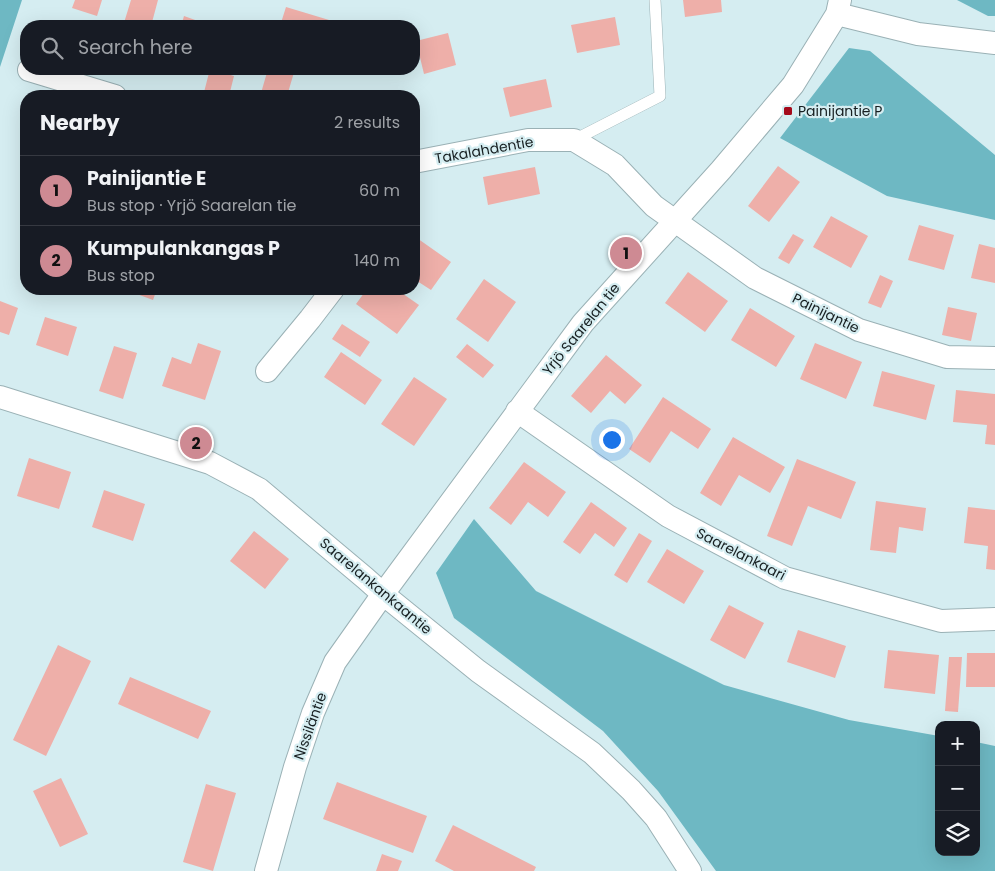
<!DOCTYPE html>
<html lang="en">
<head>
<meta charset="utf-8">
<style>
  body { margin:0; font-family:Poppins,sans-serif; background:#20242c; color:#f1f3f6 }
  .controls { position:absolute; right:15px; bottom:15px; display:grid; overflow:hidden; border-radius:10px; box-shadow:0 5px 20px #0002 }
  .controls button { width:45px; height:45px; display:grid; place-items:center; padding:0; border:0; border-bottom:1px solid #363941; background:#171b24; color:#f1f3f6; font:25px sans-serif }
  .you { position:absolute; left:611px; top:439px; width:18px; height:18px; margin:-12px; border:4px solid #fff; border-radius:50%; background:#1a73e8; box-shadow:0 0 0 8px #1a73e833 }
  .badge { display:grid; place-items:center; width:32px; height:32px; border-radius:50%; background:#ce8a93; color:#111; font-size:16px; font-weight:700 }
  .pin { position:absolute; translate:-50% -50%; border:2px solid #fff; box-shadow:0 1px 5px #0006 }
  .list { margin:0; padding:0; list-style:none }
  h2 { display:flex; justify-content:space-between; align-items:center; height:65px; margin:0; padding:0 20px; font-size:21px }
  h2 small { font-size:16px; font-weight:400; color:#9ea1a6 }
  .list li { display:grid; grid-template-columns:32px 1fr auto; gap:15px; align-items:center; box-sizing:border-box; height:70px; padding:0 20px; border-top:1px solid #363941 }
  .list b { display:block; font-size:19px; white-space:nowrap }
  .list p { margin:0; font-size:16px; white-space:nowrap; color:#9ea1a6 }
  .list em { font-size:16px; font-style:normal; color:#9ea1a6 }
  .icon { flex:none; width:28px; height:28px; fill:none; stroke:currentColor; stroke-width:2; stroke-linecap:round; stroke-linejoin:round }
  .map { position:relative; flex:none; width:995px; height:871px; overflow:hidden }
  .search { position:absolute; background:#171b24; box-shadow:0 5px 20px #0002; left:20px; top:20px; width:400px; height:55px; display:flex; align-items:center; gap:12px; box-sizing:border-box; padding:0 18px; border-radius:20px; color:#9ea1a6; font-size:19px }
  .panel { position:absolute; background:#171b24; box-shadow:0 5px 20px #0002; left:20px; top:90px; width:400px; height:205px; border-radius:20px }
  .map>svg:first-child { display:block }
  .forest { fill:#6eb8c3 }
  .building { fill:#eeafa9 }
  .lines { fill:none; stroke-linecap:round; stroke-linejoin:round }
  .lane-casing { stroke:#9ab1b5; stroke-width:12 }
  .street-casing { stroke:#9ab1b5; stroke-width:24 }
  .lane { stroke:#fff; stroke-width:11 }
  .street { stroke:#fff; stroke-width:22 }
  .poi-dot { fill:#a40a1b; stroke:#d5edf1; stroke-width:2 }
  .labels { text-anchor:middle; stroke-width:4.5; stroke-linejoin:round; paint-order:stroke }
  .poi-label { font-size:14px; fill:#171f21; stroke:#d5edf1; text-anchor:start }
  .street-label { font-size:14px; fill:#171f21; stroke:#d5edf1 }
</style>
</head>
<body>
<div class="map">
<svg width="995" height="871" viewBox="0 0 995 871">
  <rect width="100%" height="100%" fill="#d5edf1"/>
  <!-- forest -->
  <path class="forest" d="M0,0H22L0,67Z
    M957,0H995V16H988Z
    M849,48L870,51L995,155V220L887,196L780,138Z
    M474,519L536,591L724,685L849,720L939,736V852H976V742L995,746V871H716L658,791L603,731L454,618L436,573Z"/>
  <!-- building -->
  <path class="building" d="M75,0H102L97,16L72,8Z
    M131,0H158L151,26H123Z
    M683,0H721L722,12L685,17Z
    M286,7L349,26H280Z
    M184,16L198,21L196,26H181Z
    M615,17L620,45L577,53L571,25Z
    M448,33L456,65L424,74L416,41Z
    M210,69L234,76L229,96H203Z
    M268,69H295L287,96H271L261,93Z
    M546,79L552,107L510,117L503,88Z
    M778,166L800,182L769,222L748,206Z
    M535,167L540,194L488,205L483,177Z
    M831,216L868,236L851,268L813,247Z
    M919,225L954,235L944,270L908,260Z
    M793,234L804,240L789,264L778,258Z
    M414,236L451,262L431,290L414,279Z
    M979,244L995,248V283L971,278Z
    M688,272L728,301L705,332L665,303Z
    M880,275L893,281L881,308L868,303Z
    M484,279L516,302L488,342L456,319Z
    M127,289H157L153,300L126,290Z
    M367,289H396L419,305L397,334L356,304Z
    M0,301L18,308L9,335L0,332Z
    M948,307L977,313L971,341L942,335Z
    M750,308L795,336L776,367L731,340Z
    M45,317L77,327L68,356L36,345Z
    M342,324L370,342L360,357L332,339Z
    M198,343L221,351L205,400L162,386L172,357L191,364Z
    M815,343L862,362L846,399L800,379Z
    M467,344L494,365L483,378L456,357Z
    M114,346L137,353L123,399L99,391Z
    M341,352L382,380L365,405L324,377Z
    M606,355L642,385L625,404L610,391L591,413L571,396Z
    M882,371L935,385L926,420L873,406Z
    M414,377L447,399L414,446L381,424Z
    M956,390L995,394V445L985,444L987,425L953,422Z
    M663,397L711,429L698,449L671,431L650,463L629,449Z
    M733,437L785,467L770,493L739,475L721,506L700,493Z
    M29,458L71,472L59,509L17,496Z
    M797,459L856,482L841,519L808,506L792,546L767,536Z
    M524,462L566,492L548,517L528,502L511,525L489,508Z
    M104,490L145,504L133,541L92,527Z
    M876,501L926,508L923,531L899,527L896,553L870,550Z
    M591,502L627,528L614,547L595,533L580,554L563,542Z
    M968,507L995,510V570L986,569L988,546L964,543Z
    M254,531L289,559L265,589L230,561Z
    M639,533L652,541L627,583L614,575Z
    M667,549L704,571L684,604L647,582Z
    M729,605L764,623L745,659L710,640Z
    M798,630L846,646L835,678L787,662Z
    M58,645L91,661L46,756L13,740Z
    M888,650L939,655L935,694L884,688Z
    M967,653H995V687H966Z
    M949,657H962L958,712L945,711Z
    M130,677L211,711L198,739L118,704Z
    M61,778L88,834L60,847L33,791Z
    M337,782L427,816L413,853L323,819Z
    M206,784L236,793L213,871L183,862Z
    M453,825L536,867L534,871H454L435,861Z
    M382,854L402,861L398,871H376Z"/>
  <g class="lines">
    <defs>
      <path id="lane" d="M574,140L660,96L655,0"/>
      <path id="street" d="M837,14L918,34L995,43
        M29,70L115,96
        M414,162L528,140H574L615,165L654,206L755,278L859,330L947,357L995,358
        M267,371L310,319L333,289
        M0,397L210,463L259,489L365,578L383,594L478,671L592,753L631,790L656,818L690,871
        M517,411L668,516L785,578L941,621L995,619
        M266,871L295,767L313,713L335,662L383,594L583,323L721,170L793,85L837,14L840,0"/>
    </defs>
    <!-- lane casing -->
    <use href="#lane" class="lane-casing"/>
    <!-- street casing -->
    <use href="#street" class="street-casing"/>
    <!-- lane -->
    <use href="#lane" class="lane"/>
    <!-- street -->
    <use href="#street" class="street"/>
  </g>
  <!-- markers -->
  <rect class="poi-dot" x="783" y="106" width="10" height="10" rx="2.5"/>
  <g class="labels">
    <!-- poi labels -->
    <g class="poi-label">
      <text x="798" y="116">Painijantie P</text>
    </g>
    <!-- street labels -->
    <g class="street-label">
      <text transform="translate(484 150) rotate(-10)" y="5">Takalahdentie</text>
      <text transform="translate(826 313) rotate(26)" y="5">Painijantie</text>
      <text transform="translate(581 329) rotate(-51)" y="5">Yrjö Saarelan tie</text>
      <text transform="translate(741 554) rotate(27)" y="5">Saarelankaari</text>
      <text transform="translate(376 586) rotate(40)" y="5">Saarelankankaantie</text>
      <text transform="translate(310 726) rotate(-70)" y="5">Nissiläntie</text>
    </g>
  </g>
</svg>
<div class="controls">
<button>+</button>
<button>−</button>
<button><svg class="icon" aria-label="layers" viewBox="0 0 24 24"><path d="M12 4l9 5-9 5-9-5zM3 14l9 5 9-5"/></svg></button>
</div>
<div class="you"></div>
<div class="pin badge" style="left:626px;top:253px">1</div>
<div class="pin badge" style="left:196px;top:443px">2</div>
<div class="search"><svg class="icon" aria-label="search" viewBox="0 0 24 24"><circle cx="10" cy="10" r="6"/><path d="M15 15l6 6"/></svg>Search here</div>
<section class="panel">
<h2>Nearby<small>2 results</small></h2>
<ul class="list">
<li><span class="badge">1</span><div><b>Painijantie E</b><p>Bus stop · Yrjö Saarelan tie</p></div><em>60 m</em></li>
<li><span class="badge">2</span><div><b>Kumpulankangas P</b><p>Bus stop</p></div><em>140 m</em></li>
</ul>
</section>
</div>
</body>
</html>
